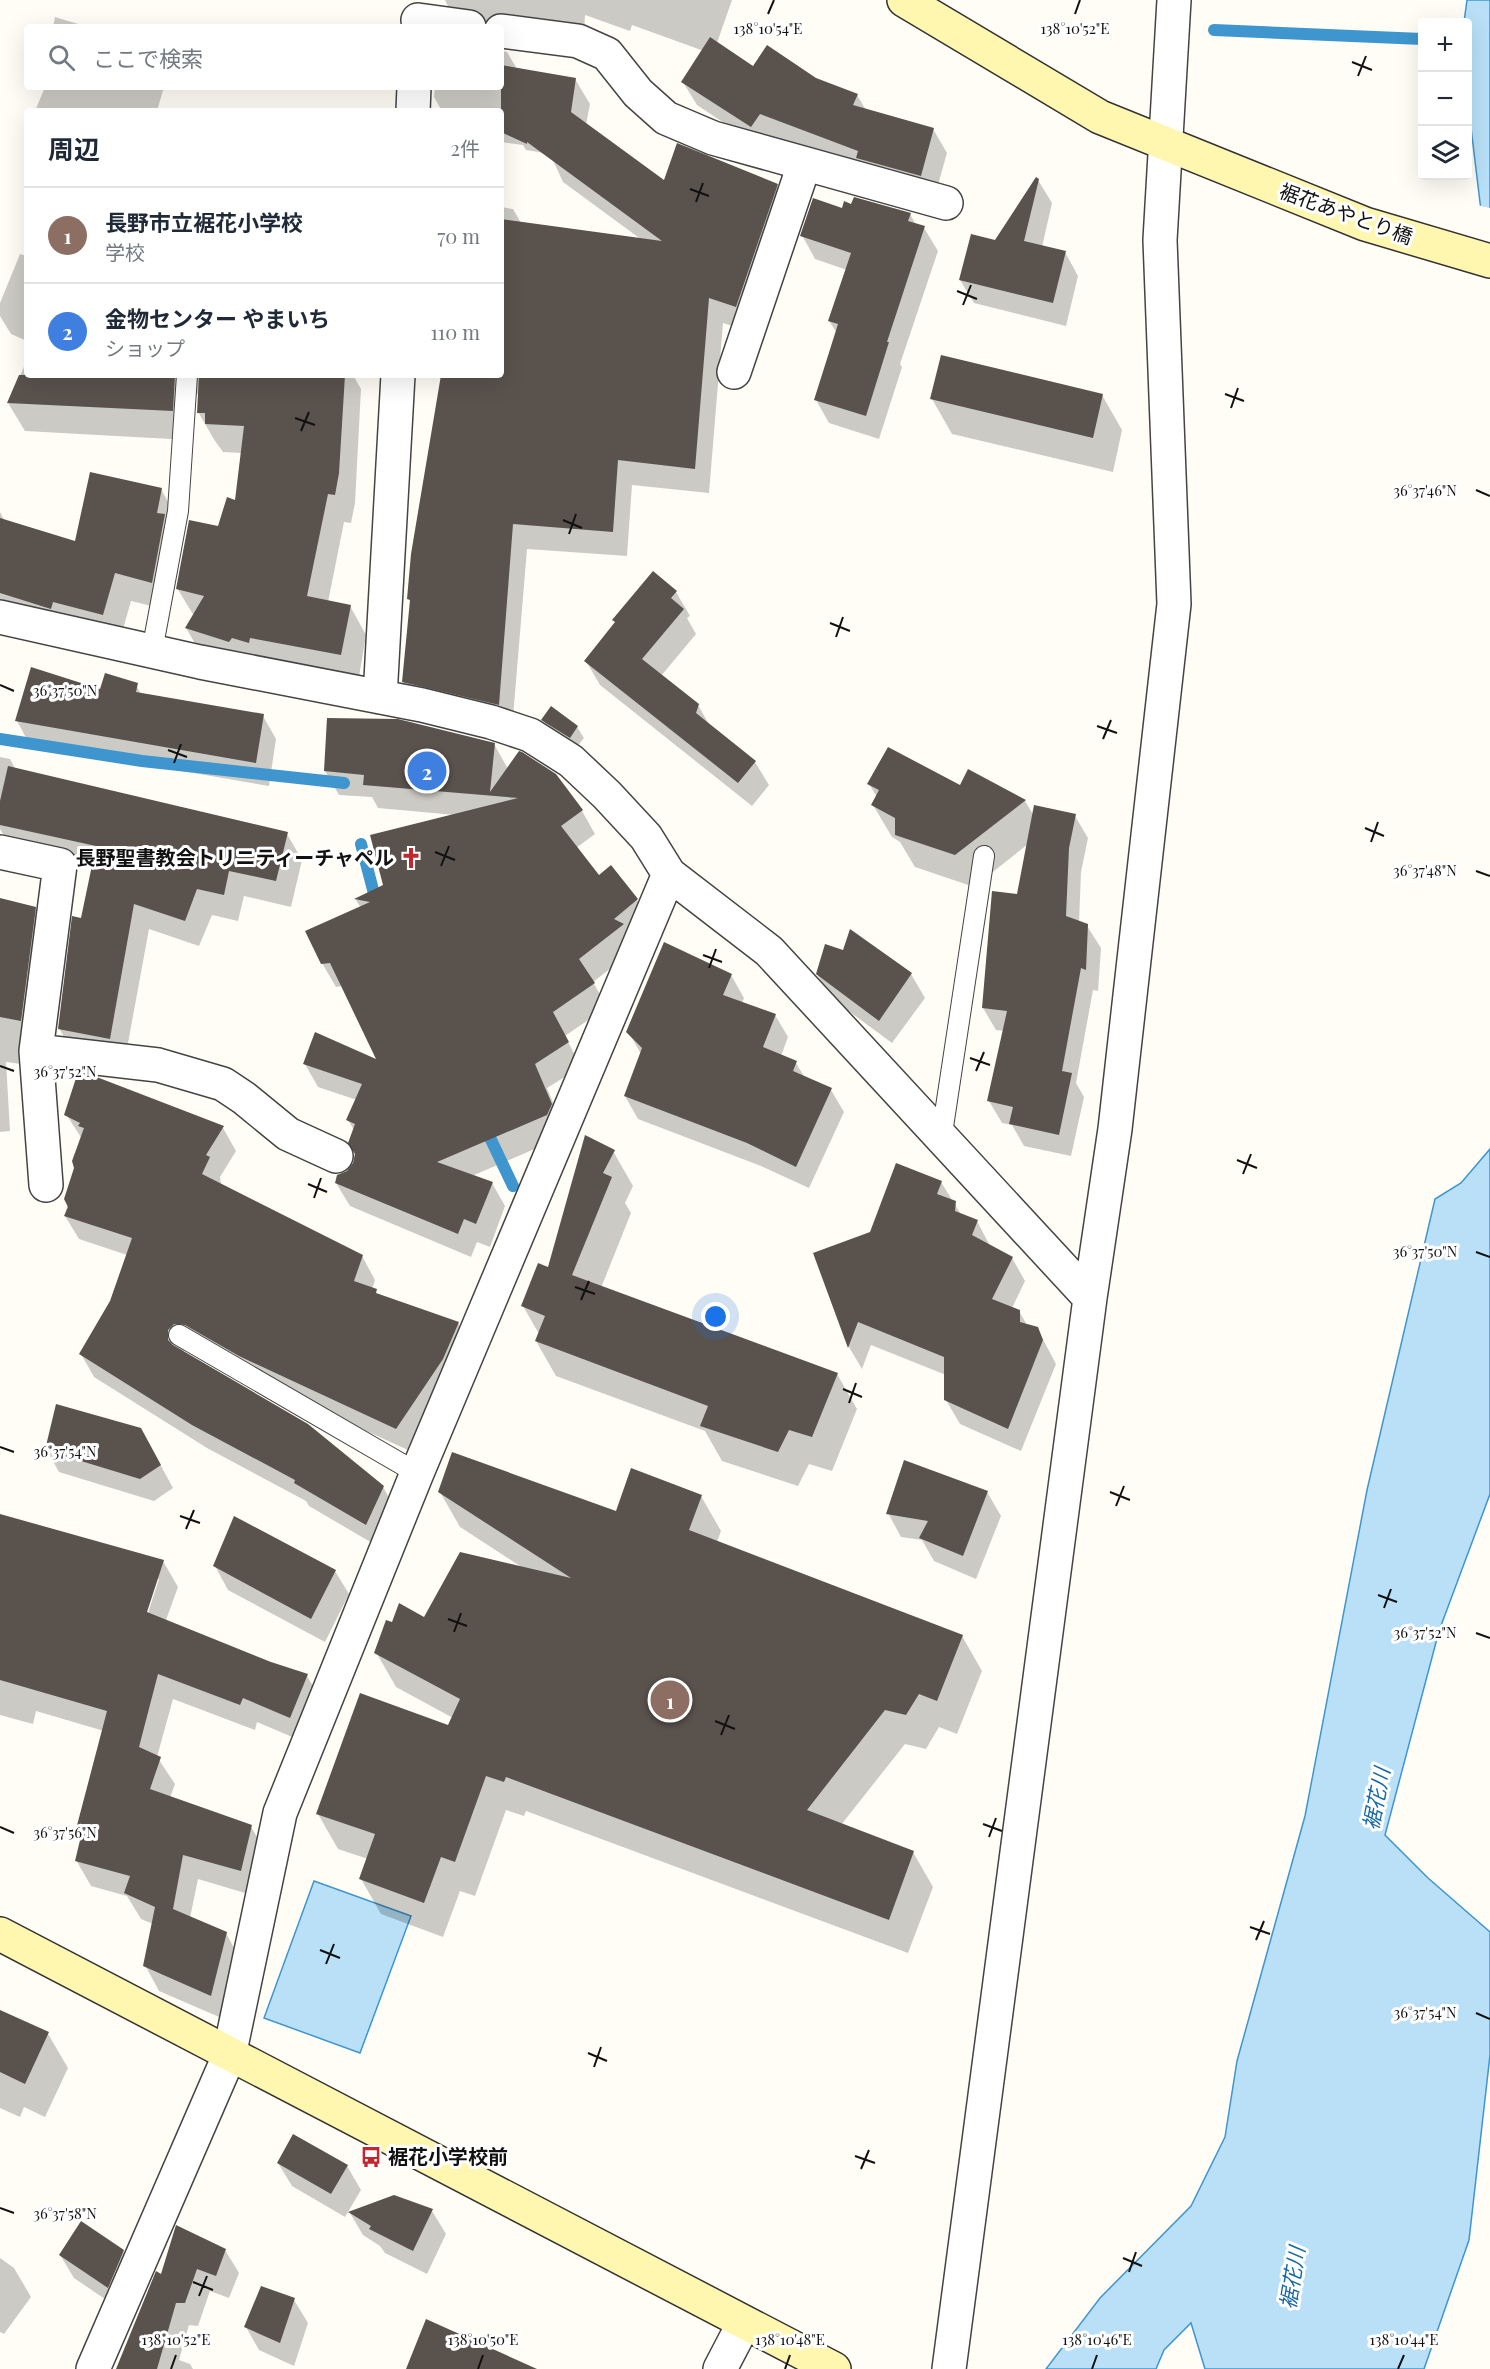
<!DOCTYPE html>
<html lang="ja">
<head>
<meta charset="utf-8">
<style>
  body { margin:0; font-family:"Playfair Display","Noto Sans JP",serif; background:#f6f6f7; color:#1f2937 }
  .controls { position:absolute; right:18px; top:18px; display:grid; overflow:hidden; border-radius:6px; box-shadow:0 6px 24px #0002 }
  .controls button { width:54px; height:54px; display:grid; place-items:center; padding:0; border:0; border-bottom:2px solid #e0e1e3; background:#fff; color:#1f2937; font:30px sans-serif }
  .you { position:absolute; left:716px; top:1317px; width:21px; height:21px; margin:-15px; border:4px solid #fff; border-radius:50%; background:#1a73e8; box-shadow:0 0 0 9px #1a73e833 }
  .badge { display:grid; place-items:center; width:39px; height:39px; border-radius:50%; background:#c4262e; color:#fff; font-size:20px; font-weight:700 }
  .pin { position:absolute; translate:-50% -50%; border:3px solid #fff; box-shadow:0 2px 6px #0006 }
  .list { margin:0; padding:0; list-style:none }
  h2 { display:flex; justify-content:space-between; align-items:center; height:78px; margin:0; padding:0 24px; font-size:26px }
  h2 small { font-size:20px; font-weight:400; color:#747a83 }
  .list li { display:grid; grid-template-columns:39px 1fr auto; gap:18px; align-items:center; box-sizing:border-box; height:96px; padding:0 24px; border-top:2px solid #e0e1e3 }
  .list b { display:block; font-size:22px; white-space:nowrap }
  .list p { margin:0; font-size:20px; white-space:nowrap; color:#747a83 }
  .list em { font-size:20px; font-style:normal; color:#747a83 }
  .icon { flex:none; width:33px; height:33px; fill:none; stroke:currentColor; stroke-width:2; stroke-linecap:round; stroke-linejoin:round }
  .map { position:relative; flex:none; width:1490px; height:2369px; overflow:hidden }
  .search { position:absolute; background:#fff; box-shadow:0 6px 24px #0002; left:24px; top:24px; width:480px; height:66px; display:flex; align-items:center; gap:15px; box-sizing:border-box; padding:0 21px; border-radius:6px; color:#747a83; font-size:22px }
  .panel { position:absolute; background:#fff; box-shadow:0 6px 24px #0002; left:24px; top:108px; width:480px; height:270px; border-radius:6px }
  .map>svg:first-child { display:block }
  .water { fill:#b9e0f7; stroke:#3f96cf; stroke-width:1.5 }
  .pier { fill:#fffdf5 }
  .shadow { fill:#0003; fill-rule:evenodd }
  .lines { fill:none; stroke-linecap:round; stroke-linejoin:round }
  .stream { stroke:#3f96cf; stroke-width:12 }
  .building { fill:#5a524d }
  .lane-casing { stroke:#444; stroke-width:22 }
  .street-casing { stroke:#444; stroke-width:36 }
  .secondary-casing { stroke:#333; stroke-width:36 }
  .lane { stroke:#fff; stroke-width:20 }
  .street { stroke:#fff; stroke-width:33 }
  .secondary { stroke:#fff6b0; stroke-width:33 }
  .ticks { fill:none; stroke:#111; stroke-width:2 }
  .labels { text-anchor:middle; stroke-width:6; stroke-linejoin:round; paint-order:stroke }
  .street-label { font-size:20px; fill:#111; stroke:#fff }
  .poi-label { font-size:20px; font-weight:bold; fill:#111; stroke:#fff; text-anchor:end }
  .water-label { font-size:21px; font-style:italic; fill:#1768a6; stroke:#fff }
  .ticks-label { font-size:15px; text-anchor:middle; fill:#111; stroke:#fff; stroke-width:6; stroke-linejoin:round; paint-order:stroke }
</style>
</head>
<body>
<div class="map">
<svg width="1490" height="2369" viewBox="0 0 1490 2369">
  <rect width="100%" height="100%" fill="#fffdf5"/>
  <!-- water -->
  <path class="water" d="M1467,0H1490V285L1468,103V22H1464Z
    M1490,1149V1494L1439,1631L1385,1835L1428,1878L1490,1932V2055L1469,2240L1424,2369H1205L1191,2323L1164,2350L1156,2369H1046L1100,2298L1191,2206L1225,2137L1237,2061L1305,1816L1367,1490L1435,1199L1461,1183Z
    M314,1881L411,1916L360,2053L264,2018Z"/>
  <!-- pier -->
  <path class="pier" d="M1477,205L1490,208V288L1487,286Z"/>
  <!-- shadow -->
  <path class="shadow" d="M445,0H732L717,43L753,68L815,79L857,95L866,110L933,129L947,153L934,199L774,137L765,150L697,105L683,82L704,51L632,25L630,31L585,15L584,36L501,27H458Z
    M55,17L88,27H53Z
    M501,51L507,52L517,69L575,79L590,104L586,125L665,183L777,185L791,210L750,332L723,323L709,493L632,485L627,556L527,549L512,729L418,707L403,682L411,603L409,599L443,375H501V207L513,209L521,223L642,240L563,182L550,154L526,150L523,145L501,142V111H442L434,97L435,87H501Z
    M45,87H164L157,111H35Z
    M1038,180L1052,203L1042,247L1065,252L1078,276L1066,326L974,303L960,280L995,241Z
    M843,210L910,214L916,225L924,228L938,251L900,364L902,367L879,439L829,423L816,400L837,333L829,321L847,270L815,259L802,235Z
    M20,254L27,256V341L11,334L0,316V303Z
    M27,360V375H353L361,389L355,503L351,523L344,522L328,602L350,606L366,635L358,683L203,657L186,628L194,616L177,588L236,502L242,453L223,452L215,441L198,412L199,392L191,403L189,440L25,431L8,403Z
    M1102,395L1122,430L1113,472L952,434L932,399Z
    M161,489L177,518L168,610L131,601L119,643L0,616V512L5,522L76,543Z
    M653,573L676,592L690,616L687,618L696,634L661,676L698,705L710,726L755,762L769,785L752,806L600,685L586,661Z
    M137,687L141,694L263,716L276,739L269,786L30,745L17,721L101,690Z
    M328,719L494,744L508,769L582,811L595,834L576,848L598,877L611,867L637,900L650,924L637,948L593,982L607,1007L565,1036L581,1067L547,1088L564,1129L560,1138L472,1176L492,1183L505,1206L490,1247L477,1242L471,1257L350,1206L336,1183L355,1164L354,1130L348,1120L357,1100L318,1087L305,1064L380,1062L343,986L336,987L322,963L361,908L356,900L385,886L455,815L378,808L372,797L339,795L325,771Z
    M543,720L577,727L584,738L576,748L549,731Z
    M0,757L10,759L16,770L287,834L302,860L291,907L244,896L238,921L212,915L199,946L149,929L124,1065L74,1055L59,1028L93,868L12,849L0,829Z
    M969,771L1025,801L1034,816H1075L1088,838L1081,872L1079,923L1087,926L1101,948L1098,991L1093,990L1076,1083L1084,1097L1071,1156L1024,1146L1012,1125L1002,1123L989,1101L1004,1031L996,1030L983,1008L1018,896L1028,844L974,887L915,867L900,842L892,837L873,805L877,797L869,784L960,787Z
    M0,899L35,908L50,934L28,1065L6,1062L10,1131L0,1132Z
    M850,931L911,974L925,998L892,1043L831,998L817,974L844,951Z
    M731,975L744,998L742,1003L775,1015L788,1037L781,1056L796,1063L805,1078L831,1090L844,1112L809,1188L761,1166L638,1119L625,1096L641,1054L628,1031Z
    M66,1114L223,1128L236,1151L220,1177L221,1185L362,1256L375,1280L372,1289L379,1296L458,1323L471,1346L410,1451L186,1348L183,1353L383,1487L396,1510L379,1547L309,1506L306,1501L207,1448L94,1377L81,1354L111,1301L127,1255L79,1239L65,1216L82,1139Z
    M613,1151L633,1186L625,1203L631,1213L601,1288L837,1374L857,1409L832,1471L809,1464L798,1486L722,1461L705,1431L556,1376L536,1341L539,1334L523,1306L549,1269Z
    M941,1182L962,1216L977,1221L990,1246L1012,1258L1025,1281L1012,1308L1019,1311L1027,1325L1037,1328L1056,1364L1021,1451L960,1424L946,1400V1375L871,1345L862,1369L849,1347L815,1254L871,1233Z
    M46,1449L154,1453L173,1488L154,1501L59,1472Z
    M440,1492L616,1513L701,1496L721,1531L717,1542L962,1636L982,1671L957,1734L939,1727L926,1749L905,1744L841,1825L913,1852L933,1887L908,1953L526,1811L524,1816L506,1810L475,1896L460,1891L443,1937L381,1914L361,1879L368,1859L338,1849L318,1814L449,1727L453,1718L396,1687L376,1652L393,1624L425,1619L523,1568L460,1527Z
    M987,1492L1001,1516L976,1579L934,1561L922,1540L901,1537L888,1513Z
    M0,1515L163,1561L178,1587L166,1620L271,1664L307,1676L322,1701L304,1742L257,1722L255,1730L173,1699L157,1757L175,1784L170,1798L251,1827L266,1852L255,1896L198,1879L190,1918L226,1933L240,1959L226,2020L159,1991L145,1965L153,1924L141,1919L127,1896L91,1886L76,1860L81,1841L76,1832L104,1731L36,1711L33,1724L0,1715ZM156,1579H159L146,1619L143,1618Z
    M215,1566L335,1571L349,1594L325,1642L228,1590Z
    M0,2011L48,2034L68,2068L45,2117L24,2107L20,2117L0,2108Z
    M278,2163L347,2166L361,2190L345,2217L292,2186Z
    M394,2197L432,2211L446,2234L427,2274L385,2253L380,2246L363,2235L350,2213Z
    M225,2250L239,2273L229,2298L210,2291L198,2326L189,2325L179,2360L190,2364L193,2369H117L157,2273L161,2277Z
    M123,2251L137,2275L121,2310L74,2278L60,2255Z
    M0,2258L14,2268L31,2297L4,2334L0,2332Z
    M294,2300L308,2323L294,2366L259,2350L246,2327Z"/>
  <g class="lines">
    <!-- stream -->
    <path class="stream" d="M1214,30L1422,39
      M0,739L142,761L344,783
      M361,844L377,905
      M484,1125L513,1186"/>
  </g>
  <!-- building -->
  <path class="building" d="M710,37L753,66L767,45L816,78L858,94L853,105L934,128L921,176L856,158L858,151L760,114L751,127L681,82Z
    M501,65L576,78L571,112L664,180L677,143L778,184L736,307L709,298L695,469L618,460L613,532L513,524L499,705L402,682L410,600L407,599L411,554L441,375H501V219L662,241L527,142V144L501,132Z
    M1036,177L1039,179L1024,241L1066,251L1053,303L959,280L971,234L995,240Z
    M854,197L911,213L908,221L925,226L887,342H889L866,416L814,400L838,324L828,321L851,253L800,236L813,198L842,208L844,201L851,204Z
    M941,355L1103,394L1093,438L930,399Z
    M19,375H175L173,411L7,403Z
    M199,375H345L339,473L335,495L328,494L307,596L351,605L341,655L250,638L249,643L232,638L229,642L185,628L204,596L176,589L189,520L218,526L227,497L235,500L244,426L205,424V413H197Z
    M90,472L162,488L157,513L165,514L152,583L115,573L103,615L53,602L51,609L0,593V518L75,541Z
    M653,571L677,591L671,598L684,609L642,659L699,704L696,713L756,761L738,783L584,661L615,622L612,620Z
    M31,667L100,689L105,673L138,683L136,692L264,714L256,763L15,721Z
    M551,706L578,726L570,738L541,720Z
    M327,718L398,719L495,743L490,792L519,751L522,752L556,774L583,810L561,826L599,875L611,865L638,899L614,919L624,924L579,959L595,983L553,1012L569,1042L535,1064L552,1104L547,1115L437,1162L493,1182L476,1224L464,1219L458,1234L335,1183L337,1175L347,1171L353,1163L355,1154L348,1143L355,1124L346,1120L362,1084L303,1064L315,1032L376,1059L330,963L321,964L305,931L370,902L354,899L383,885L370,835L518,798L363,785L364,775L324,771Z
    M888,747L960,785L968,769L1026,800L955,855L895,835V818L871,805L879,790L867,784Z
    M8,766L288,832L276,881L229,871L224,895L197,889L185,921L134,904L110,1039L58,1029L72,916L81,918L96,846L0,825V801Z
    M1034,805L1076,814L1069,848L1066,916L1088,924L1086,970L1081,968L1062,1071L1072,1073L1059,1135L1009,1124L1013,1107L987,1101L1007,1011L982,1008L992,891L1017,894Z
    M0,898L36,907L21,1021L0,1017Z
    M850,929L912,973L879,1021L816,974L825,944L843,950Z
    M664,942L732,974L723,995L776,1014L763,1047L797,1061L793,1071L832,1088L796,1167L747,1143L624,1096L642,1048L626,1032Z
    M77,1075L94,1076L224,1126L206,1155L210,1157L202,1174L363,1255L354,1281L377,1289L376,1293L459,1322L443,1359L396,1429L239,1356L185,1325L174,1324L168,1330V1340L173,1345L308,1424L384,1486L366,1525L294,1483L295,1480L192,1425L79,1354L110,1301L132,1238L64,1216L68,1207L64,1199L74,1168L72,1161L84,1128L78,1126L80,1123L64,1115Z
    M585,1135L615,1150L603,1173L612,1177L572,1275L838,1373L812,1437L789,1430L778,1452L700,1426L708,1406L535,1341L545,1316L521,1306L538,1263L548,1267Z
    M896,1163L942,1181L937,1194L956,1201L955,1211L978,1220L972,1235L1013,1257L992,1299L1020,1310V1322L1038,1327L1043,1340L1008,1429L944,1400V1357L858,1322L848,1348L813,1253L870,1232Z
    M56,1404L141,1428L161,1465L140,1479L45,1450Z
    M452,1452L616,1511L631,1468L702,1495L689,1530L963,1635L937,1701L919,1694L906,1715L885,1710L807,1810L914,1851L889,1920L506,1777L504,1782L486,1776L455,1862L441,1857L424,1903L359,1879L375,1834L316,1814L360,1693L448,1725L460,1699L374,1653L386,1620L392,1622L399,1603L424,1617L460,1552L571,1578L438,1492Z
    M904,1460L988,1491L963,1556L919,1538L928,1521L886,1514Z
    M0,1514L164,1560L147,1612L271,1662L308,1674L290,1718L243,1698L240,1705L158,1674L139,1747L161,1757L150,1789L252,1825L241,1871L183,1855L173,1909L227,1932L211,1996L143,1966L155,1907L124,1893L130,1876L75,1861L81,1836L75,1833L107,1711L0,1680Z
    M234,1516L336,1570L311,1619L213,1566Z
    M0,2010L49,2032L25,2084L0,2072Z
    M293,2134L348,2165L331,2194L277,2163Z
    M394,2195L433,2209L413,2251L369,2229L371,2226L348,2212Z
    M81,2221L124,2250L108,2288L59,2255Z
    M176,2225L226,2249L216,2276L197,2269L185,2303H176L157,2369H116L156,2271L161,2274Z
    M261,2286L295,2298L280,2343L244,2327Z
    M426,2319L537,2369H406Z"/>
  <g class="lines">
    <defs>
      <path id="lane" d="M152,651L178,511L187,375
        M941,1140L984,856
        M179,1335L417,1473"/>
      <path id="street" d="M418,20L469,27
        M501,31L578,41L607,54L638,93L666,118L713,138L946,203
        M413,111L414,87
        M734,372L804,165
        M0,617L200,662L422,705L491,722L530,735L571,761L607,795L646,837L669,874L769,951L1090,1298
        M380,697L398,375
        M0,852L60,865L36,1051L158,1065L223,1084L244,1098L288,1134L336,1156
        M36,1051L46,1185
        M93,2369L229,2056L280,1813L417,1473L669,874
        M720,2369L744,2323
        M949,2369L1090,1298L1115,1129L1174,604L1160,240L1174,0"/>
      <path id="secondary" d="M904,0L1100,117L1365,224L1490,261
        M0,1934L834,2369"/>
    </defs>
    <!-- lane casing -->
    <use href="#lane" class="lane-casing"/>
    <!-- street casing -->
    <use href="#street" class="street-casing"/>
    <!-- secondary casing -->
    <use href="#secondary" class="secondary-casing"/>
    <!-- lane -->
    <use href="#lane" class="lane"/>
    <!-- street -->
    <use href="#street" class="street"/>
    <!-- secondary -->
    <use href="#secondary" class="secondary"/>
  </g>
  <!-- ticks -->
  <path class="ticks" d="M768,14L774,0M1075,14L1080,0M1352,62L1372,70M1358,76L1366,56M690,189L709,196M696,202L703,183M957,291L977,299M963,305L971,285M1225,394L1244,401M1231,408L1238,388M295,418L315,425M301,431L309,412M1476,490L1490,496M563,520L582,528M569,534L576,514M830,623L850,631M836,637L843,617M0,685L14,691M1097,726L1117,733M1103,739L1111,720M168,750L187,757M174,763L181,744M1365,828L1384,836M1371,842L1378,822M435,852L455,860M441,866L449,846M1476,871L1490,876M703,955L722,962M709,968L716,949M970,1058L990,1065M0,1066L14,1071M976,1071L984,1052M1237,1160L1257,1168M1243,1174L1251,1154M308,1184L327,1192M314,1198L321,1178M1476,1252L1490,1257M575,1287L595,1294M581,1300L589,1281M843,1389L862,1397M849,1403L856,1383M0,1447L14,1452M1110,1492L1130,1500M1116,1506L1124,1486M180,1516L200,1523M186,1529L194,1510M1378,1595L1397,1602M1384,1608L1391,1589M448,1619L467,1626M454,1632L461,1613M1476,1633L1490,1638M715,1721L735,1729M721,1735L729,1715M983,1824L1002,1831M0,1827L14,1833M989,1837L996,1818M1250,1927L1270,1934M1256,1940L1264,1921M320,1950L340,1958M326,1964L334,1944M1476,2013L1490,2019M588,2053L607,2061M594,2067L601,2047M855,2156L875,2163M861,2169L869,2150M0,2208L14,2213M1123,2258L1142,2266M1129,2272L1136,2252M193,2282L213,2290M199,2296L207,2276M171,2369L176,2355M478,2369L483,2355M785,2369L790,2355M1092,2369L1097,2355M1398,2369L1404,2355"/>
  <!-- icons -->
  <defs>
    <symbol id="church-bare" viewBox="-9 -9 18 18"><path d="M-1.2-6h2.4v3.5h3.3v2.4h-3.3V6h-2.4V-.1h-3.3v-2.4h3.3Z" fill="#c4262e" stroke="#fff" stroke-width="2.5" paint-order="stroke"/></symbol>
    <symbol id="bus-bare" viewBox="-9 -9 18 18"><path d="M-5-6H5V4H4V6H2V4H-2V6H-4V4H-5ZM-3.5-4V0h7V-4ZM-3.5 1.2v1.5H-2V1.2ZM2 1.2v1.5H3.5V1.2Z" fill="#c4262e" stroke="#fff" stroke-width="2.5" paint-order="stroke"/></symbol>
  </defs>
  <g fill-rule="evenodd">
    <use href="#church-bare" x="396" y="843" width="30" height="30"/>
    <use href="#bus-bare" x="356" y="2142" width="30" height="30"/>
  </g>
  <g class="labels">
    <!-- street labels -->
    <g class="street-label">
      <text transform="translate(1346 214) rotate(20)" y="7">裾花あやとり橋</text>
    </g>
    <!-- poi labels -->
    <g class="poi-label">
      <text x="394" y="865">長野聖書教会トリニティーチャペル</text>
      <text x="388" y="2164" text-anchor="start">裾花小学校前</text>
    </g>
    <!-- water labels -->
    <g class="water-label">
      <text transform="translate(1377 1799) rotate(-79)" y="7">裾花川</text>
      <text transform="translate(1293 2278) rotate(-81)" y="7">裾花川</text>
    </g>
  </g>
  <g class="ticks-label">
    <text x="768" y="34">138°10'54"E</text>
    <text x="1075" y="34">138°10'52"E</text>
    <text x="1425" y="496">36°37'46"N</text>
    <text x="65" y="696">36°37'50"N</text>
    <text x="1425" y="876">36°37'48"N</text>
    <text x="65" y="1077">36°37'52"N</text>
    <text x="1425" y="1257">36°37'50"N</text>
    <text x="65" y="1457">36°37'54"N</text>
    <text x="1425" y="1638">36°37'52"N</text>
    <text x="65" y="1838">36°37'56"N</text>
    <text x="1425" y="2018">36°37'54"N</text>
    <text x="65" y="2219">36°37'58"N</text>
    <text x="176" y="2345">138°10'52"E</text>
    <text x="483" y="2345">138°10'50"E</text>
    <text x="790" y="2345">138°10'48"E</text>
    <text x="1097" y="2345">138°10'46"E</text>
    <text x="1404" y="2345">138°10'44"E</text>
  </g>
</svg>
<div class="controls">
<button>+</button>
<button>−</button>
<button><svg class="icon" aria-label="layers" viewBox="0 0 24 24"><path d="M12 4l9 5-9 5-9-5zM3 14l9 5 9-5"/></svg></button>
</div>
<div class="you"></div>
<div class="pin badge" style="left:670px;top:1700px;background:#8d6e63">1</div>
<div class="pin badge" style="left:427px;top:771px;background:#3f7fe0">2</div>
<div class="search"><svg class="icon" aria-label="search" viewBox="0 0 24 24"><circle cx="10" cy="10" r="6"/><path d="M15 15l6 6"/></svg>ここで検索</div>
<section class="panel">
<h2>周辺<small>2件</small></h2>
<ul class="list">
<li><span class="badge" style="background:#8d6e63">1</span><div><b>長野市立裾花小学校</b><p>学校</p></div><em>70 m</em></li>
<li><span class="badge" style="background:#3f7fe0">2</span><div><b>金物センター やまいち</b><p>ショップ</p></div><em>110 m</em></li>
</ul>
</section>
</div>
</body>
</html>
